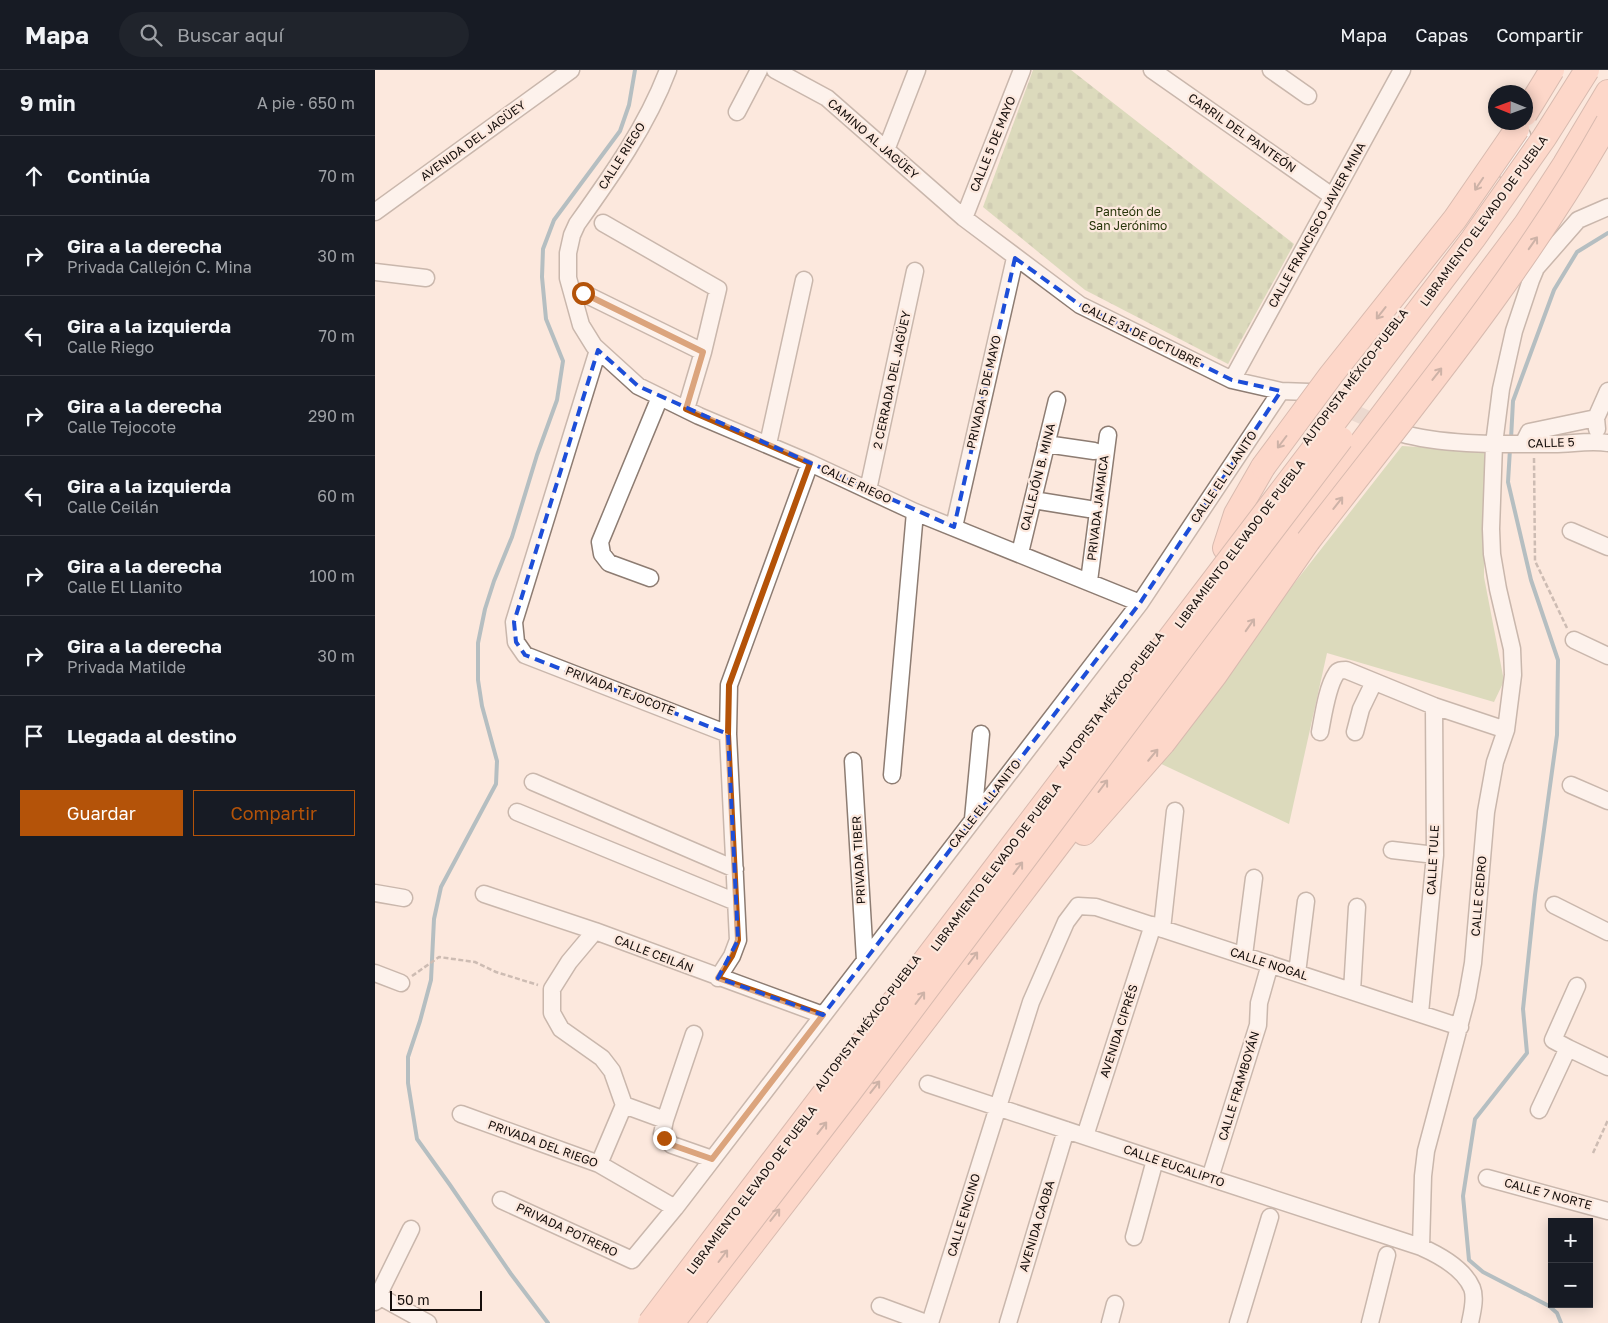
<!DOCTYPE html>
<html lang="es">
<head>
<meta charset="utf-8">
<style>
  body { margin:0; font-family:"Golos Text",sans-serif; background:#20242c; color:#f1f3f6 }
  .controls { position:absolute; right:15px; bottom:15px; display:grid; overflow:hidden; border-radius:0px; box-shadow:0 2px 12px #0003 }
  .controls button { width:45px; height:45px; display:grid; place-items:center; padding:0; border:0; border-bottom:1px solid #363941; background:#171b24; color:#f1f3f6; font:25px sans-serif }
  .compass { position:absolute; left:1113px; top:15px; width:45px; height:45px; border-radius:50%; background:#171b24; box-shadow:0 2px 12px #0003; rotate:271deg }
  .scale { position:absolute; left:15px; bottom:12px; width:92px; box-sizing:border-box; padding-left:5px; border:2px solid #150e0b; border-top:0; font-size:14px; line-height:18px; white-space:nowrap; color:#150e0b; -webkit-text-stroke:4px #fce8dd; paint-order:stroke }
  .stop { position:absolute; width:15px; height:15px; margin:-11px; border:4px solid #b45309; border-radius:50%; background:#fff }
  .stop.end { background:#b45309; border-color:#fff; box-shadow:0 1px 5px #0008 }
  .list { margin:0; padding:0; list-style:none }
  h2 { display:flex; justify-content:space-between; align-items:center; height:65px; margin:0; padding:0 20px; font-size:21px }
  h2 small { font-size:16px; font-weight:400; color:#9ea1a6 }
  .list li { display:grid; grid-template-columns:32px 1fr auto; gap:15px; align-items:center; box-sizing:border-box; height:80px; padding:0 20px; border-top:1px solid #363941 }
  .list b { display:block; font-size:19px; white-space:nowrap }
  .list p { margin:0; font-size:16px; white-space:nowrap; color:#9ea1a6 }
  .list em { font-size:16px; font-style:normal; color:#9ea1a6 }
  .actions { display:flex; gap:10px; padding:15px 20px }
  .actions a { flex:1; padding:11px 0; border:1px solid #b45309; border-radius:0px; text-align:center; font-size:18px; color:#b45309 }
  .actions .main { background:#b45309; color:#fff }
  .icon { flex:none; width:28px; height:28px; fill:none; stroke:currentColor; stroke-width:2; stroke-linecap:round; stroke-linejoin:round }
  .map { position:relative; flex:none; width:1233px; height:1253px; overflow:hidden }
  header { display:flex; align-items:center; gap:30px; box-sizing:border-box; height:70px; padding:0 25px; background:#171b24; border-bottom:1px solid #363941 }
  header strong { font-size:24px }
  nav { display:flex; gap:28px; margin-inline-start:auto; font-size:18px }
  .search { width:350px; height:45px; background:#20242c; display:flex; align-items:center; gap:12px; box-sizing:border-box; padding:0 18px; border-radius:28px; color:#9ea1a6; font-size:19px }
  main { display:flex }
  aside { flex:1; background:#171b24 }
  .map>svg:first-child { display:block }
  .cemetery { fill:url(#cemetery-stones) }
  .pitch { fill:#b5c996 }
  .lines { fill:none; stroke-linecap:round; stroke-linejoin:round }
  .stream { stroke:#5f8d9f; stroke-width:4 }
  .minor-tunnel { stroke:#d9c7be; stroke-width:16; stroke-dasharray:16 8; stroke-linecap:butt }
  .minor-casing { stroke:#8d7c72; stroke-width:19 }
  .highway-casing { stroke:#ad8478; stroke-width:26 }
  .path { stroke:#968881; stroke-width:2.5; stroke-dasharray:5 2.5; stroke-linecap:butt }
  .minor { stroke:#fff; stroke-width:16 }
  .highway { stroke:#ffc3b2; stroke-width:24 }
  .highway-bridge-casing { stroke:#ad8478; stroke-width:26; stroke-linecap:butt }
  .highway-bridge { stroke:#ffc3b2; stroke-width:24 }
  .oneway { stroke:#967267 }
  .route { stroke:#b45309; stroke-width:6 }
  .marked { fill:none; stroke:#1d4ed8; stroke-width:4; stroke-dasharray:10 6; stroke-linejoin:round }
  .labels { text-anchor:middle; stroke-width:4.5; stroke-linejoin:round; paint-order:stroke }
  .street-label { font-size:12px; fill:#150e0b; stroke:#fce8dd }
  .park-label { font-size:12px; fill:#263409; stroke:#fce8dd }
</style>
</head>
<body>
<header>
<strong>Mapa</strong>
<div class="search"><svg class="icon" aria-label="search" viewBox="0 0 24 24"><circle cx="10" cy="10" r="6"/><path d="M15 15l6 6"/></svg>Buscar aquí</div>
<nav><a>Mapa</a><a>Capas</a><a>Compartir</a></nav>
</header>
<main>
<aside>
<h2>9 min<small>A pie · 650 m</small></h2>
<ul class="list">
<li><svg class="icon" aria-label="ahead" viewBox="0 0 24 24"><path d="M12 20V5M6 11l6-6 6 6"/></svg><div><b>Continúa</b></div><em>70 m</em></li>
<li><svg class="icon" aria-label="right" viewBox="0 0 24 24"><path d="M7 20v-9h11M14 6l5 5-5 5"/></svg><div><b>Gira a la derecha</b><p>Privada Callejón C. Mina</p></div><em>30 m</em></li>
<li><svg class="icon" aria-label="left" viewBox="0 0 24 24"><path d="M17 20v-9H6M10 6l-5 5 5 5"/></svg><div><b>Gira a la izquierda</b><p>Calle Riego</p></div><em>70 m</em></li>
<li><svg class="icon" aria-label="right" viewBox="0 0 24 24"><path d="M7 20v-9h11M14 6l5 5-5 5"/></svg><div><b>Gira a la derecha</b><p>Calle Tejocote</p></div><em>290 m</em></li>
<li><svg class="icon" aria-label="left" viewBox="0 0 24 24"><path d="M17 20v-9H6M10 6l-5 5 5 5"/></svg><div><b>Gira a la izquierda</b><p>Calle Ceilán</p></div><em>60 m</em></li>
<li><svg class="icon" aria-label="right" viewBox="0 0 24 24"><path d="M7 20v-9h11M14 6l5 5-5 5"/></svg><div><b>Gira a la derecha</b><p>Calle El Llanito</p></div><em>100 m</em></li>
<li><svg class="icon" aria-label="right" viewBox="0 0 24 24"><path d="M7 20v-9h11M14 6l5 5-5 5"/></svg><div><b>Gira a la derecha</b><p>Privada Matilde</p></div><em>30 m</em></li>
<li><svg class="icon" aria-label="arrive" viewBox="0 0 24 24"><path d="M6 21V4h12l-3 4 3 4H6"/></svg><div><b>Llegada al destino</b></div></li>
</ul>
<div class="actions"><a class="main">Guardar</a><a>Compartir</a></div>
</aside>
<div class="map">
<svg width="1233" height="1253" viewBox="0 0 1233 1253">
  <defs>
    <pattern id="cemetery-stones" width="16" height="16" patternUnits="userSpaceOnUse" patternTransform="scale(1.25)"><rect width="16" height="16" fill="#b5c996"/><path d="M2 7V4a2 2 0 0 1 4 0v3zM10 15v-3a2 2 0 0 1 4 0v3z" fill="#9bab80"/></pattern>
  </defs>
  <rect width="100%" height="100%" fill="#fce8dd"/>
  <!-- cemetery -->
  <path class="cemetery" d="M658,0H696L919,174L853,294L710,220L608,137Z"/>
  <!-- pitch -->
  <path class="pitch" d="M1027,376L1109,381V507L1129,611L1119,632L952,583L914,754L780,691Z"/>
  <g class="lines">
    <!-- stream -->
    <path class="stream" d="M1136,369L1138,331L1179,220L1202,182L1233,163
      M1135,379L1133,412L1156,510L1183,590L1182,665L1160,825L1148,939L1152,983L1100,1049L1088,1126L1094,1190L1108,1202L1174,1236L1182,1243L1186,1253
      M173,1253L136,1204L75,1115L42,1069L33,1013V987L45,951L56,910L59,849L66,817L121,714L122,691L107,636L103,610V573L110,539L119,511L137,467L162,385L182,330L188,291L171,249L167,207L168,179L179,150L245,61L254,35L260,0"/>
    <!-- minor-tunnel -->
    <path class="minor-tunnel" d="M934,322L1011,357"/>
    <defs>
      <path id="minor" d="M293,0C272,56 237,105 202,154L197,165L193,183V208L206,255L219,276L263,316L324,346L435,393L540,442L765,533
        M400,0L452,28L589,148L705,235L857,310L906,321L934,322
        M777,0L957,126
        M896,0L933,26
        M362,42L384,0
        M511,80L542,0
        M1132,102L1147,65
        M0,142L196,0
        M589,148L647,0
        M228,153L343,219L328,282L311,339
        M0,202L51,208
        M208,223L328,282
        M223,280L139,552L141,572L150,585L353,664
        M857,310L1027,0
        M1222,359L1221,348L1233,321
        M1025,363C1070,376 1132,374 1179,374C1197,374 1215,370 1233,373
        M393,374L429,210
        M671,374L719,381
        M1148,374L1154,362L1221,348
        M493,420L540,201
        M658,430L714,439
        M579,457L640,188
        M1196,461L1233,477
        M645,483L682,330
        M275,508L234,493L227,484L225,472L285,327
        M714,511L733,365
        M1199,570L1233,586
        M945,662C948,647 952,617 961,604C963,600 967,600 971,600L1059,636L1131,660
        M980,662L986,639L999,612
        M478,691L490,890
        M517,705L540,442
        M158,712L360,799
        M1196,715L1233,731
        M142,742L361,832
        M598,749L606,664
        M1017,780L1060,785
        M0,823L29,828
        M109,824L220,861L448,945
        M1179,835L1233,862
        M787,859L800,741
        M220,861L194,892L177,919V943L186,959L227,988L237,1001L249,1035L224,1094
        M869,885L879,808
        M0,903L26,913
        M922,903L931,831
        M343,908L357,886L363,870L353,664L354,615L435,393
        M977,921L982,837
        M1045,943L1060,785L1059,636
        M319,964L290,1050L287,1064L297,1075L337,1089
        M1193,978L1233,997
        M553,1014L835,1108L1046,1177C1064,1185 1089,1199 1097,1218C1101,1228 1097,1243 1095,1253
        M249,1035L290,1050
        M1164,1040L1193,978L1178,970L1202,916
        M86,1044L224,1094L300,1138
        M710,1066L778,855
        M835,1108L883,955L884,933L895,894
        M1112,1108L1233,1141
        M126,1130L257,1190L300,1138L765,533L906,321
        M759,1167L780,1090
        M1046,1177L1048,1106L1051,1081L1092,927L1098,893L1111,742L1120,692L1131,660L1138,605L1137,579L1123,519L1117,484L1116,459L1119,374L1126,319L1139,261L1156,210L1161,198L1203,150L1233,137
        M0,1224L53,1253
        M0,1232L36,1159
        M505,1236L551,1253
        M555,1253L656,932L691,852L703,836L721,837L1085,957
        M633,1253L691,1060
        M735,1253L740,1234
        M863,1253L895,1147
        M995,1253L1012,1185"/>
      <path id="highway" d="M850,478L861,444L888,397
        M709,763L788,673L840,605L933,471
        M316,1253C598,890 875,522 1151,154L1190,94L1233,22"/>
    </defs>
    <!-- minor casing -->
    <use href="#minor" class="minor-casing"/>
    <!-- highway casing -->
    <use href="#highway" class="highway-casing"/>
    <!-- path -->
    <path class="path" d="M1159,388L1160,491L1192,558
      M37,906L64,887L100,892L121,902L163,915
      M1218,1083L1233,1050"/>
    <!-- minor -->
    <use href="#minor" class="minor"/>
    <!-- highway -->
    <use href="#highway" class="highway"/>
    <defs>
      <path id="highway-bridge" d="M1150,44L1177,0
        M888,397L956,305L1080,149L1142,59
        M933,471C1038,335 1149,202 1233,52
        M275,1253L1098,169L1169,68L1212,0
        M297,1253L473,1024L821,560L966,369"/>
    </defs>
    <!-- highway-bridge casing -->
    <use href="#highway-bridge" class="highway-bridge-casing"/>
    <!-- highway-bridge -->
    <use href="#highway-bridge" class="highway-bridge"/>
  </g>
  <!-- one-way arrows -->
  <defs><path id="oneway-shaft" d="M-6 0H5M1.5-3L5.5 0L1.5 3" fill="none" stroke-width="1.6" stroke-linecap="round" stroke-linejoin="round" transform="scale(1.25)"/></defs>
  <g class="oneway">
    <use href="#oneway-shaft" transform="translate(1104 114) rotate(124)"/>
    <use href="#oneway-shaft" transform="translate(1158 173) rotate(-55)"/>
    <use href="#oneway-shaft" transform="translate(1006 243) rotate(128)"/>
    <use href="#oneway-shaft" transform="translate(1062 304) rotate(-52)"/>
    <use href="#oneway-shaft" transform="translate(907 372) rotate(127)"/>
    <use href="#oneway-shaft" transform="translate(963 433) rotate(-52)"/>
    <use href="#oneway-shaft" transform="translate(875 555) rotate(-55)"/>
    <use href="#oneway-shaft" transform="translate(778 685) rotate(-50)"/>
    <use href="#oneway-shaft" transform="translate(728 716) rotate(-53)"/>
    <use href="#oneway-shaft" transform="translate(643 798) rotate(-53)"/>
    <use href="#oneway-shaft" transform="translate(598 888) rotate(-53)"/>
    <use href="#oneway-shaft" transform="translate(545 928) rotate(-53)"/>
    <use href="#oneway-shaft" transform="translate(500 1017) rotate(-52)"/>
    <use href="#oneway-shaft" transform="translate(447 1058) rotate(-52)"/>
    <use href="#oneway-shaft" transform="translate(400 1145) rotate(-52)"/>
    <use href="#oneway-shaft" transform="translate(348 1186) rotate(-53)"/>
  </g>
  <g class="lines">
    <!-- route -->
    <path class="route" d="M208,223L328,282L311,339L435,393L354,615L353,664L363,870L357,886L343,908L448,945L337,1089L297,1075L289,1068"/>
  </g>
  <!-- marked area -->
  <path d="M0 0H1233V1253H0ZM640,188L705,235L857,310L906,321L765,533L448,945L343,908L363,870L353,664L150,585L141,572L139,552L223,280L263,316L579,457Z" fill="#fce8dd" fill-opacity=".55" fill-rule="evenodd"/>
  <path class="marked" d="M640,188L705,235L857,310L906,321L765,533L448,945L343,908L363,870L353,664L150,585L141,572L139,552L223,280L263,316L579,457Z"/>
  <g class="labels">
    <!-- street labels -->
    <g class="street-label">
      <text transform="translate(867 63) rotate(35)" y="4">CARRIL DEL PANTEÓN</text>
      <text transform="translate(498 69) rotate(41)" y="4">CAMINO AL JAGÜEY</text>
      <text transform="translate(98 71) rotate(-36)" y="4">AVENIDA DEL JAGÜEY</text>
      <text transform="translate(618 74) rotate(-68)" y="4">CALLE 5 DE MAYO</text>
      <text transform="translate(247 86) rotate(-58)" y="4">CALLE RIEGO</text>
      <text transform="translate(1109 151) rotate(-54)" y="4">LIBRAMIENTO ELEVADO DE PUEBLA</text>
      <text transform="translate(942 155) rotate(-61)" y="4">CALLE FRANCISCO JAVIER MINA</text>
      <text transform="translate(766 265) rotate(26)" y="4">CALLE 31 DE OCTUBRE</text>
      <text transform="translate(980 307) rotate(-53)" y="4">AUTOPISTA MÉXICO-PUEBLA</text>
      <text transform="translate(517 310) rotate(-78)" y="4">2 CERRADA DEL JAGÜEY</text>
      <text transform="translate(609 322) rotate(-77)" y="4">PRIVADA 5 DE MAYO</text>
      <text transform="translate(1176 373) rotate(-2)" y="4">CALLE 5</text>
      <text transform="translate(663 407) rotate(-76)" y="4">CALLEJÓN B. MINA</text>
      <text transform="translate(849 407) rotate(-56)" y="4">CALLE EL LLANITO</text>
      <text transform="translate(481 414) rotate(25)" y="4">CALLE RIEGO</text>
      <text transform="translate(723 438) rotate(-83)" y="4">PRIVADA JAMAICA</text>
      <text transform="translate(865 474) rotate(-53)" y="4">LIBRAMIENTO ELEVADO DE PUEBLA</text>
      <text transform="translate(245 621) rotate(21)" y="4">PRIVADA TEJOCOTE</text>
      <text transform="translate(736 630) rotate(-53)" y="4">AUTOPISTA MÉXICO-PUEBLA</text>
      <text transform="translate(610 734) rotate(-52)" y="4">CALLE EL LLANITO</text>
      <text transform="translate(484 790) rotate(-93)" y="4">PRIVADA TIBER</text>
      <text transform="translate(1058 790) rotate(-87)" y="4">CALLE TULE</text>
      <text transform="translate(621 797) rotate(-53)" y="4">LIBRAMIENTO ELEVADO DE PUEBLA</text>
      <text transform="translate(1104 826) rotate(-85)" y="4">CALLE CEDRO</text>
      <text transform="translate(279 884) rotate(21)" y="4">CALLE CEILÁN</text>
      <text transform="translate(894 894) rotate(18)" y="4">CALLE NOGAL</text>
      <text transform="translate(493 953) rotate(-53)" y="4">AUTOPISTA MÉXICO-PUEBLA</text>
      <text transform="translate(744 961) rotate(-72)" y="4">AVENIDA CIPRÉS</text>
      <text transform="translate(864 1016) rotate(-73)" y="4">CALLE FRAMBOYÁN</text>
      <text transform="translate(168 1074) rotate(20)" y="4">PRIVADA DEL RIEGO</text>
      <text transform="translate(799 1096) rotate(19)" y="4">CALLE EUCALIPTO</text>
      <text transform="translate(377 1120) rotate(-53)" y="4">LIBRAMIENTO ELEVADO DE PUEBLA</text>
      <text transform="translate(1173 1124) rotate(15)" y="4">CALLE 7 NORTE</text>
      <text transform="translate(589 1145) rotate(-73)" y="4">CALLE ENCINO</text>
      <text transform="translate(662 1156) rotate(-73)" y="4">AVENIDA CAOBA</text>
      <text transform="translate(192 1160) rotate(25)" y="4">PRIVADA POTRERO</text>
    </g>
    <!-- park labels -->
    <g class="park-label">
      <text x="753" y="146">Panteón de<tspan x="753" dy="14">San Jerónimo</tspan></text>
    </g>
  </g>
</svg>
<div class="controls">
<button>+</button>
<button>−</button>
</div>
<svg class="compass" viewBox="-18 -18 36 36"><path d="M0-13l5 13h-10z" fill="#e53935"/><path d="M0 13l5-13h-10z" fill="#9ea1a6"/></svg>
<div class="scale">50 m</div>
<div class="stop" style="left:208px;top:223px"></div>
<div class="stop end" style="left:289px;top:1068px"></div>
</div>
</main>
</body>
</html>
